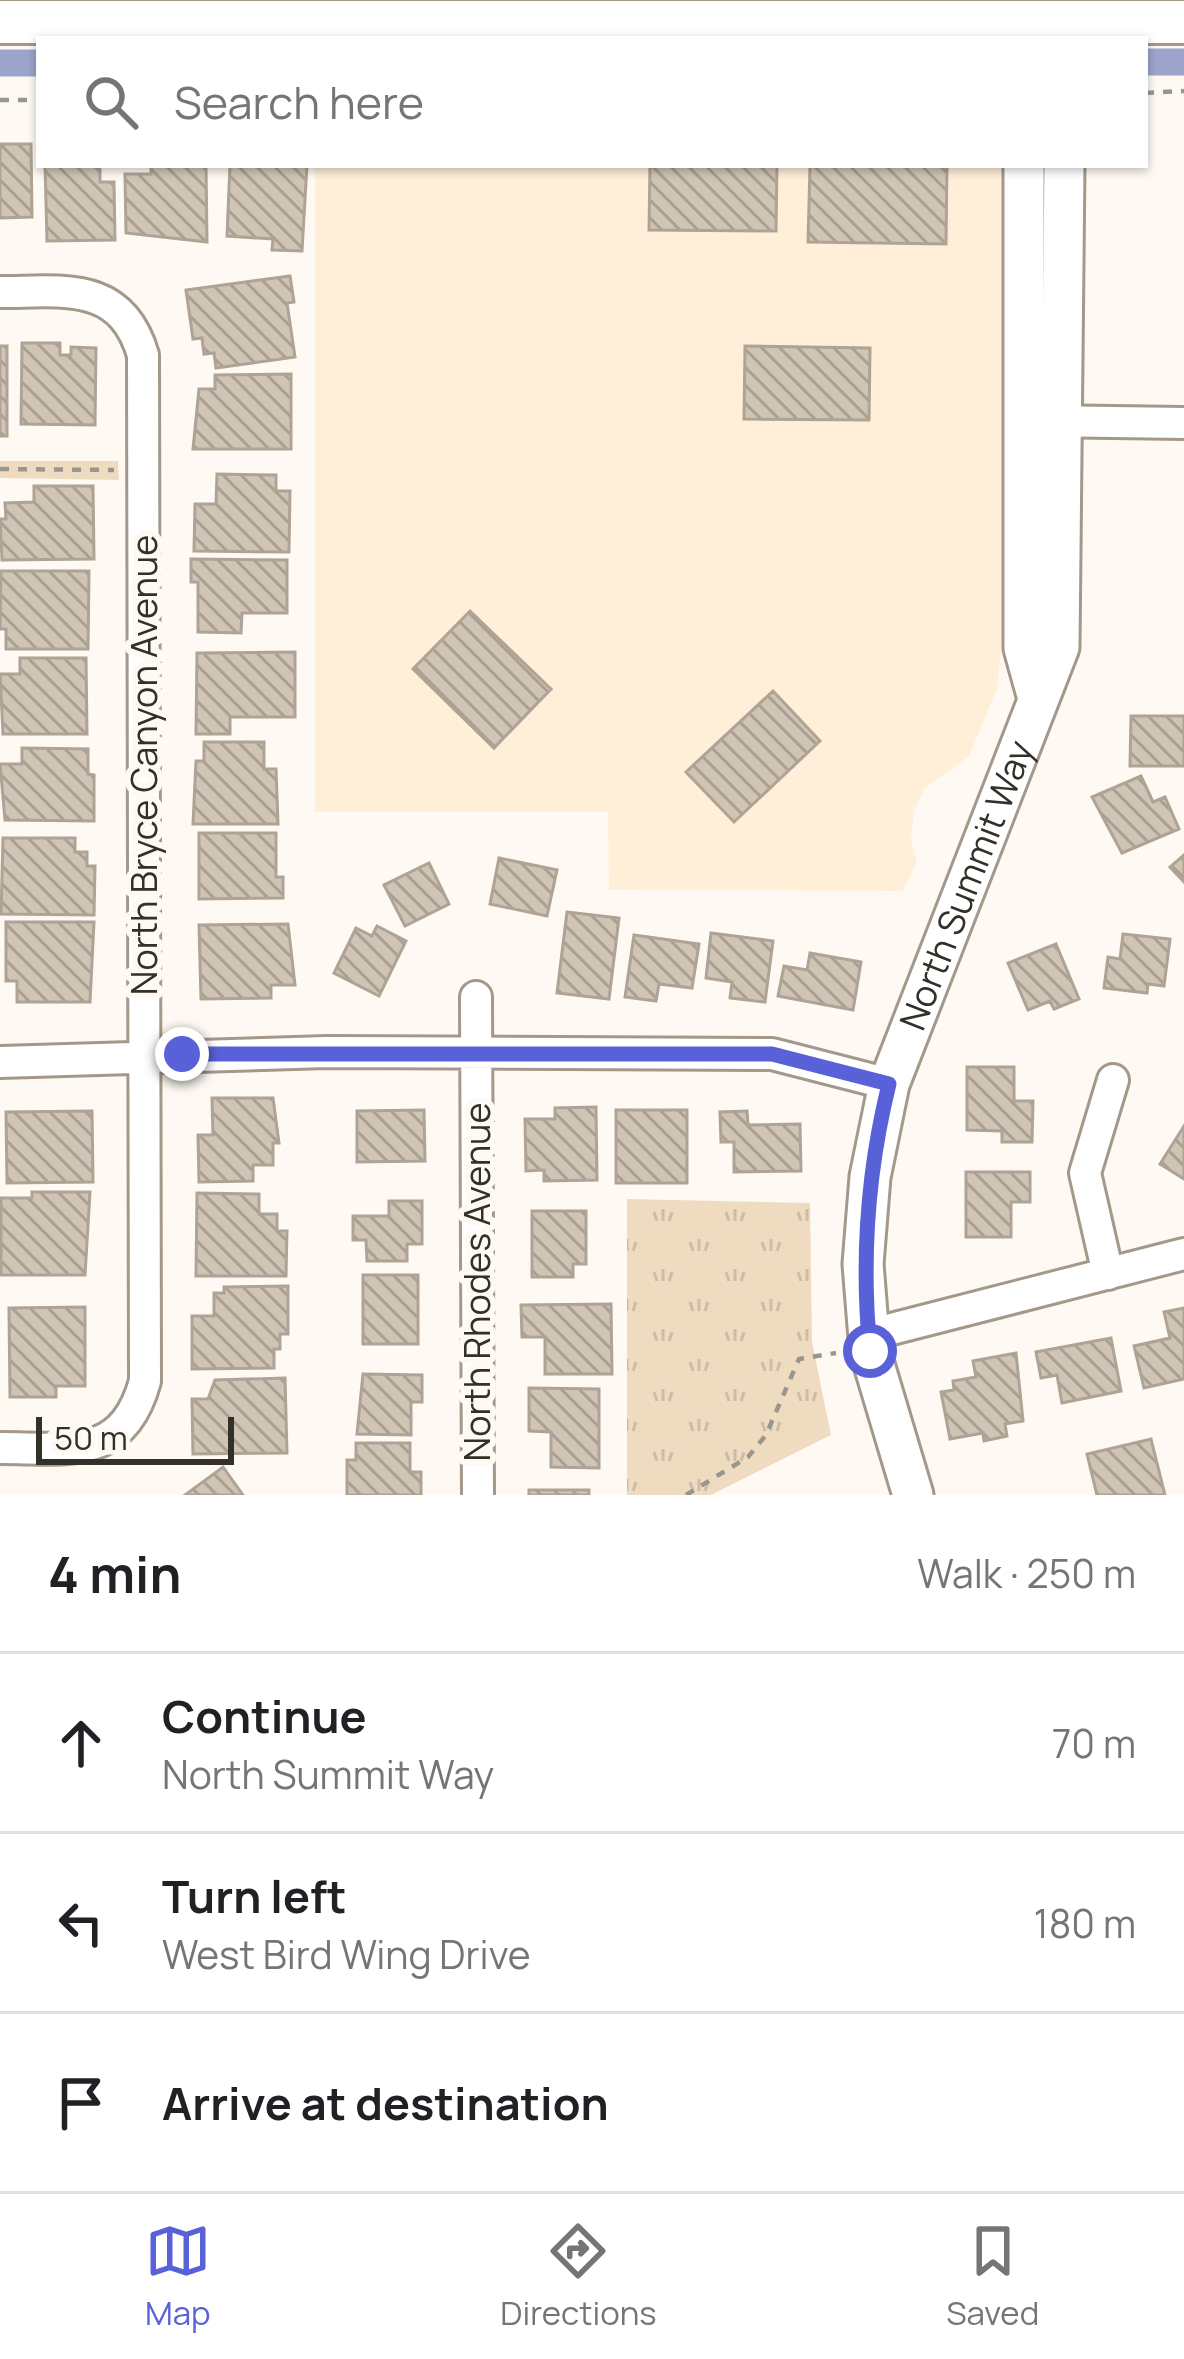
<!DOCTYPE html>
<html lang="en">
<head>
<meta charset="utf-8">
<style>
  body { margin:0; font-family:Manrope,sans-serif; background:#f6f6f6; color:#202124 }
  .scale { position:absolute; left:36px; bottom:30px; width:198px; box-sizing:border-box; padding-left:12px; border:6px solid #332f29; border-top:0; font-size:33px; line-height:42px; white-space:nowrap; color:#332f29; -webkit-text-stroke:9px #fef9f3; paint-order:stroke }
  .stop { position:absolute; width:36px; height:36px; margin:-27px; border:9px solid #5961d8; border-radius:50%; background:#fff }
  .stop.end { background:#5961d8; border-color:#fff; box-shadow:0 3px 12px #0008 }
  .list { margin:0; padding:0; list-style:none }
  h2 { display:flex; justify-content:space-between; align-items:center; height:156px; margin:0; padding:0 48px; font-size:51px }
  h2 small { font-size:39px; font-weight:400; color:#757577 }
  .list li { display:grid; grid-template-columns:78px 1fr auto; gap:36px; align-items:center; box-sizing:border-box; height:180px; padding:0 48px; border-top:3px solid #e0e0e0 }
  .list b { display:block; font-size:45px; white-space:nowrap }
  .list p { margin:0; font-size:39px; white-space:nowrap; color:#757577 }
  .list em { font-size:39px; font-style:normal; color:#757577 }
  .icon { flex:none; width:66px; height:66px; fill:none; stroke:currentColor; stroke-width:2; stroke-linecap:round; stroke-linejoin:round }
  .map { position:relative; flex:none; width:1184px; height:1495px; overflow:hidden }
  .search { position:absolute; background:#fff; box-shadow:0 3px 9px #0004; left:36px; right:36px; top:36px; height:132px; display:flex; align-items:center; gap:30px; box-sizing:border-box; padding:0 42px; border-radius:0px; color:#757577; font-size:45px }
  .sheet { height:696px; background:#fff }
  nav { display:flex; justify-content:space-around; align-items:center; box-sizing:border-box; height:168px; border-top:3px solid #e0e0e0; background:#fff; font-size:33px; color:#757577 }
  nav a { display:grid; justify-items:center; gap:6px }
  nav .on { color:#5961d8 }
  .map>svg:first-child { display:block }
  .built { fill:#ffefd8 }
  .grass { fill:url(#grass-tufts) }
  .park { fill:#efdcc0 }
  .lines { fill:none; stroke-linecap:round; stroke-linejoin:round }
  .canal { stroke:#9ca4cb; stroke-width:27 }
  .building { fill:url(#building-back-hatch); stroke:#aea395; stroke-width:3 }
  .minor-casing { stroke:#a39889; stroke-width:36 }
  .tertiary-casing { stroke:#a39889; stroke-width:45 }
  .secondary-casing { stroke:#a39889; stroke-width:48 }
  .path { stroke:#99958f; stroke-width:4.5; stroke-dasharray:9 9; stroke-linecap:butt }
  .minor { stroke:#fff; stroke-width:30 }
  .tertiary { stroke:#fff; stroke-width:39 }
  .secondary { stroke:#fff; stroke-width:42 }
  .route { stroke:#5961d8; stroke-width:15 }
  .labels { text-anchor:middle; stroke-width:12; stroke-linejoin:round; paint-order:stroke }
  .street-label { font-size:36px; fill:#332f29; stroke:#fef9f3 }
</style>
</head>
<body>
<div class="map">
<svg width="1184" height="1495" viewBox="0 0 1184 1495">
  <defs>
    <pattern id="grass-tufts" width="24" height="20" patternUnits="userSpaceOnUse" patternTransform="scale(3)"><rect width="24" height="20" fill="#efdcc0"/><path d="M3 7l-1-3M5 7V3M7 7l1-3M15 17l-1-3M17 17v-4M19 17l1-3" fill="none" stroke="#cdbda5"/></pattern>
    <pattern id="building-back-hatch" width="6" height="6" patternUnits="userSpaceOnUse" patternTransform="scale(3)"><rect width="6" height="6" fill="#d0c4b5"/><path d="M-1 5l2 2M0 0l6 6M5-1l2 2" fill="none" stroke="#a9a093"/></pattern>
  </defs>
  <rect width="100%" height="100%" fill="#fef9f3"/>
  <!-- built -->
  <path class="built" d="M315,165H1002V642L997,689L969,756L924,789L914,811L911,839L917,862L903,891L609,890L608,812H315Z"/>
  <!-- grass -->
  <path class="grass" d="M627,1199L810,1203L812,1342L831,1435L711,1495H627Z"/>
  <!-- park -->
  <path class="park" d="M0,461H118L119,480L0,478Z"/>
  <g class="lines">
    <!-- canal -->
    <path class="canal" d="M1145,62H1184
      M0,63H39"/>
  </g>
  <!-- building -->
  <path class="building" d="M0,144H31L32,217L0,218Z
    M45,165H100V182H114L115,240L47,241Z
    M151,165H206L207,242L126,233L125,174H151Z
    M230,165H307L302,251L272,250L273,239L227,236Z
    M650,165H777L776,231L649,230Z
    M810,165H947L946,244L808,242Z
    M290,276L294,302L287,303L295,357L216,368L214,353L204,354L202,338L193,339L186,290Z
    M22,343H60V355H71V347L96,348L95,425L21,424Z
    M0,346H7V436H0Z
    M745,346L870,348L869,420L744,419Z
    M291,374V449H193L199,389H215V375Z
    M217,474L276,475V491H290L289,552L194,551L195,504H216Z
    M34,486H93L94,559L2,560L0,519H6L5,503L34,502Z
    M191,559L287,560V613H242L241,633L198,632V582H191Z
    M1,571H89L88,649H6V629H0Z
    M470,611L551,689L494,748L413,669Z
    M295,652V717H230V734H196L197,653Z
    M20,658H86L87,734H3L0,674H20Z
    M773,691L820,741L734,822L686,772Z
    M1131,716H1184V766H1130Z
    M204,742H264V769H276L278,824H193L196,761H204Z
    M22,748L88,749V774L94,775V821L5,820L0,764H22Z
    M1141,776L1153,802L1165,797L1179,829L1122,853L1092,797Z
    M199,833H276V877H283V898L199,899Z
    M3,838H75V852H87V866H95L94,915L1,914Z
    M1184,855V882L1170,867Z
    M499,858L557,870L547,916L490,904Z
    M429,863L449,904L405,926L384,885Z
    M567,912L619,918L609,999L557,993Z
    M6,922H94L90,1002H17V981H6Z
    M288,924L295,985H271V998L201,999L199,925Z
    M377,926L406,941L379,996L334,973L356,928L372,936Z
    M711,933L773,941L765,1002L730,998L732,982L706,978Z
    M1123,934L1170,939L1164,986L1148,984L1147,993L1104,988L1108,957L1120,959Z
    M634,935L699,944L692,988L659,984L656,1001L625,997Z
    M1056,944L1079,999L1054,1009L1050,1001L1028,1010L1008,963Z
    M810,953L861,962L853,1010L778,996L784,966L807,970Z
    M967,1067H1014V1101H1033L1032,1142H1002V1131L967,1130Z
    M212,1098H273L279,1143H273V1165H253V1181L199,1182L198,1135H213Z
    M596,1107L597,1180L544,1181V1170L526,1171L525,1119H555V1108Z
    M424,1110L425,1161L357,1162V1111Z
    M616,1110H687V1183H616Z
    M92,1111L93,1182L7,1183L6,1112Z
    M747,1111L748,1125L800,1124L801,1171L734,1172V1142H721L720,1112Z
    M1184,1126V1179L1160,1164Z
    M966,1172H1030V1202H1011V1237H966Z
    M32,1192H90L85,1275H1V1198H32Z
    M197,1193L259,1194V1214H277V1231H287L286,1276H196Z
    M389,1201H422V1244H407V1261H367L366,1240H353V1216H389Z
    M532,1211H586V1264H573V1277H532Z
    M363,1275H418V1344H363Z
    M288,1286V1334H280V1349H274V1368L192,1369V1316H214V1293H224V1287Z
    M611,1304L612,1374H545V1337H522L521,1305Z
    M85,1307V1386H56V1397H10L9,1308Z
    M1184,1308V1379L1144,1388L1134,1346L1170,1338L1164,1312Z
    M1111,1338L1121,1391L1062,1403L1057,1375L1041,1378L1036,1352Z
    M1016,1353L1023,1421L1005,1424L1007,1436L984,1441L983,1433L950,1439L941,1392L954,1390L953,1381L976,1377L973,1361Z
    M363,1374L422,1375V1402H411V1435L357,1434Z
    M285,1378L287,1453L193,1454L192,1399H208L215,1380Z
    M529,1388L599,1389V1468L551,1467V1432L529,1431Z
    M1151,1439L1165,1495H1097L1087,1454Z
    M356,1443H410V1472H421V1495H347V1460H356Z
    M223,1467L243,1495H185Z
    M529,1490H589V1495H529Z"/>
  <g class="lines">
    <defs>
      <path id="minor" d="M0,292C63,292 121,280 143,355L145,1381C123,1461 70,1448 0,1448
        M1042,421L1184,423
        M476,997L478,1495
        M0,1062L327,1052L772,1054L889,1084
        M1108,1274L1085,1173L1113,1080
        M868,1335L1184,1254"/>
      <g id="tertiary">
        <path d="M1024,165V648L1037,695"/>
        <path id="s1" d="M913,1495L870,1351L863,1264L870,1177L889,1084L1059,647L1064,165"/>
      </g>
      <path id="secondary" d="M0,22H1184"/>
    </defs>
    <!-- minor casing -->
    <use href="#minor" class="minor-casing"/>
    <!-- tertiary casing -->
    <use href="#tertiary" class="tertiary-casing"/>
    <!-- secondary casing -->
    <use href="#secondary" class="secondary-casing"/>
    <!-- path -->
    <path class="path" d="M1145,93L1184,91
      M0,100H39
      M0,469L114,470
      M686,1495L748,1457L766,1435L799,1359L836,1353"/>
    <!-- minor -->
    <use href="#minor" class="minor"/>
    <!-- tertiary -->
    <use href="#tertiary" class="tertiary"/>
    <!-- secondary -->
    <use href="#secondary" class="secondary"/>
  </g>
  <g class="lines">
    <!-- route -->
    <path class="route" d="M182,1054H772L889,1084C867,1173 861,1259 870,1351"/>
  </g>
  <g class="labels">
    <!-- street labels -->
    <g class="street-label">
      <text transform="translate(144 765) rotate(-90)" y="13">North Bryce Canyon Avenue</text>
      <text dy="13" stroke="none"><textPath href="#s1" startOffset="633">North Summit Way</textPath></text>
      <text transform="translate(477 1282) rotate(-90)" y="13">North Rhodes Avenue</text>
    </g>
  </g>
</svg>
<div class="scale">50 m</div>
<div class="stop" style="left:870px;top:1351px"></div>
<div class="stop end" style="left:182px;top:1054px"></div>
<div class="search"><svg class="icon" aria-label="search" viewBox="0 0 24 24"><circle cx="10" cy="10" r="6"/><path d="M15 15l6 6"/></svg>Search here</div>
</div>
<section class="sheet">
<h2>4 min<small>Walk · 250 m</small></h2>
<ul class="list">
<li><svg class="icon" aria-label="ahead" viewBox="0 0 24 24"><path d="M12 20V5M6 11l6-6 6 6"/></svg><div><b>Continue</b><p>North Summit Way</p></div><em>70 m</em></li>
<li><svg class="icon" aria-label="left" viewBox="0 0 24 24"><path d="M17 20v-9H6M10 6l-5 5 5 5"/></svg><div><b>Turn left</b><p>West Bird Wing Drive</p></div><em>180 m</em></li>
<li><svg class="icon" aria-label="arrive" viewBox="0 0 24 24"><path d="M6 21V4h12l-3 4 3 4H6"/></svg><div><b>Arrive at destination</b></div></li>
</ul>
</section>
<nav>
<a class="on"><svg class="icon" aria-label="map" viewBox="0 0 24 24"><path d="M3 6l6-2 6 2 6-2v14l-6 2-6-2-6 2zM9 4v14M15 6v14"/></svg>Map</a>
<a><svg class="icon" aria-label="directions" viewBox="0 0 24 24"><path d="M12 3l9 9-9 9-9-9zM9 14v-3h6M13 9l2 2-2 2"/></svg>Directions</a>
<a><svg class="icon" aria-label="saved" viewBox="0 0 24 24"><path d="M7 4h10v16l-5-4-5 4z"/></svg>Saved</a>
</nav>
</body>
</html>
